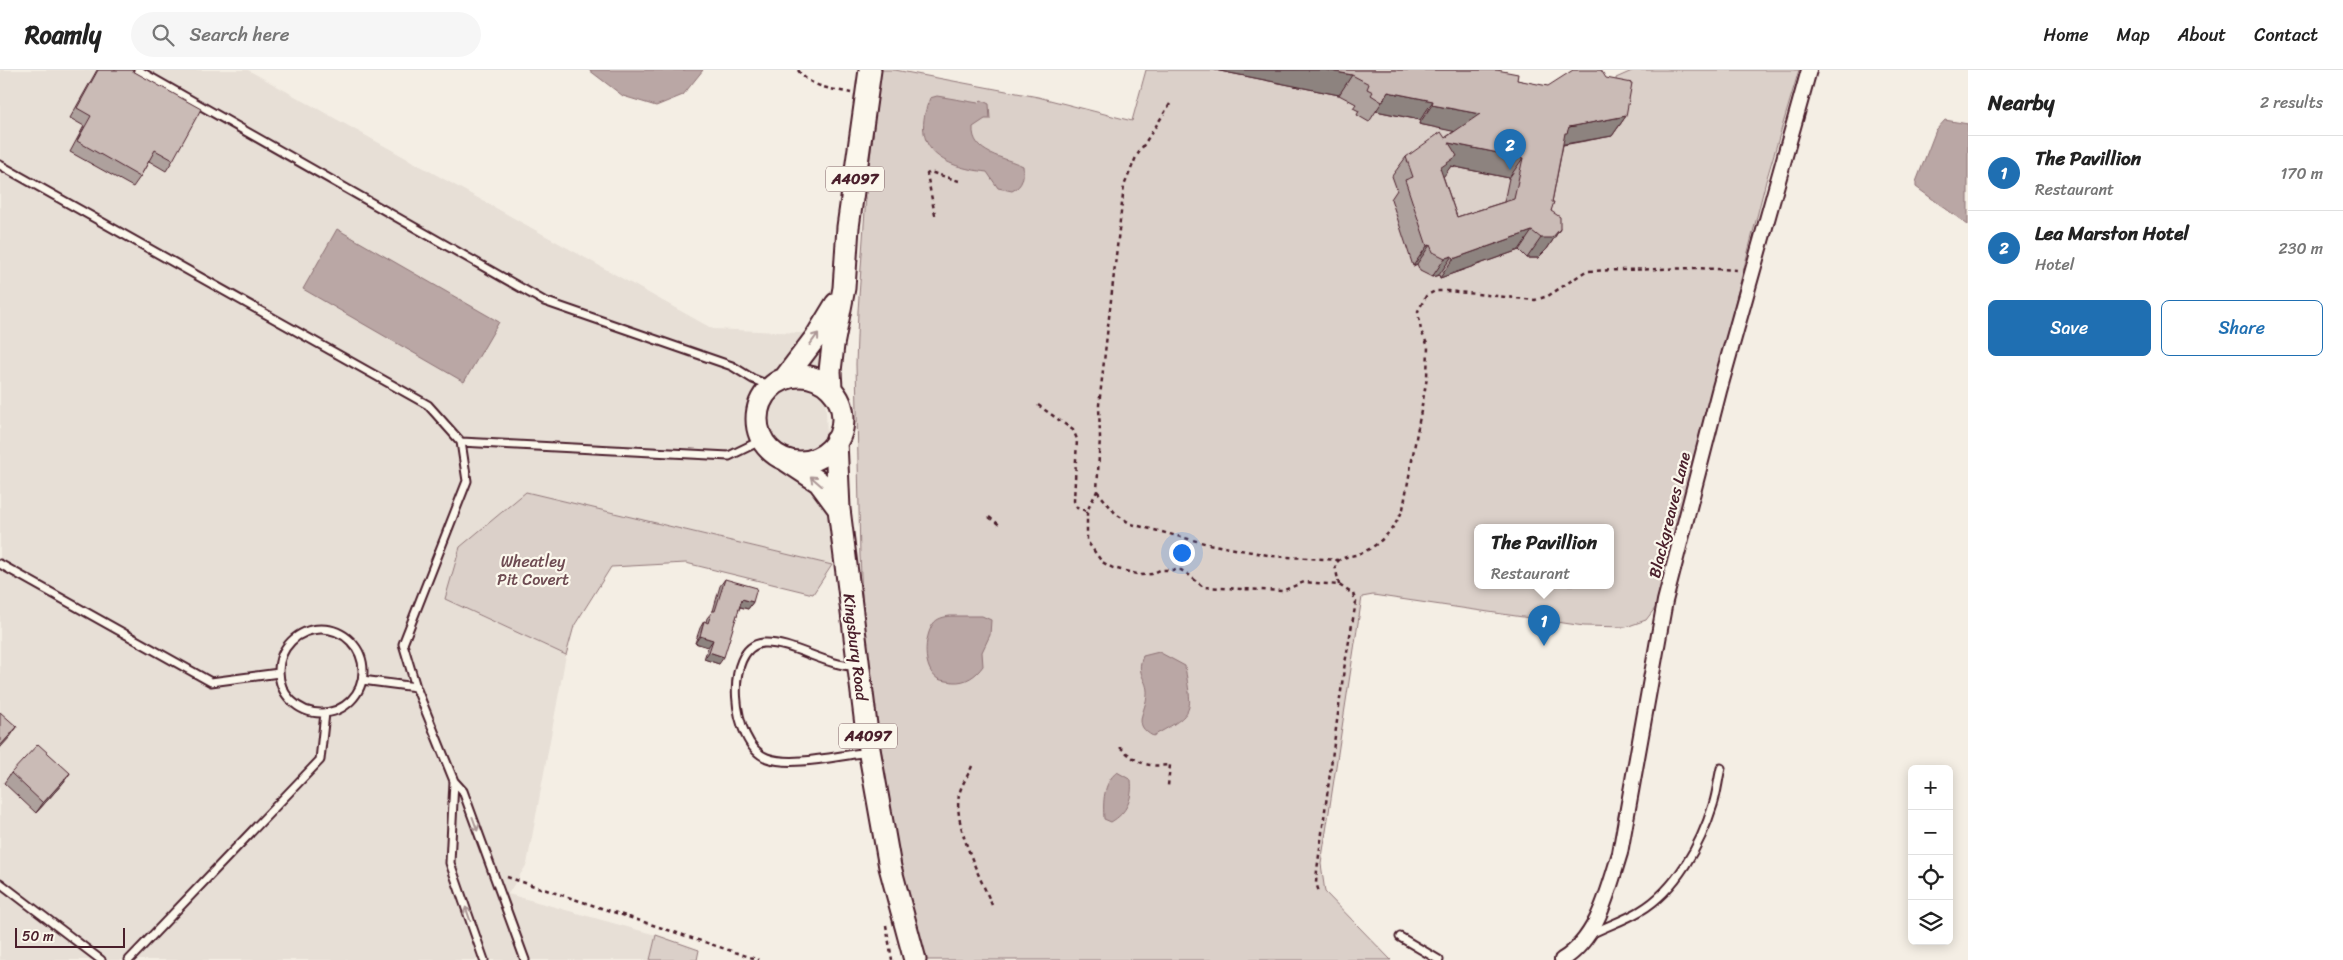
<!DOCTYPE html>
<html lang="en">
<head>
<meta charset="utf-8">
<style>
  body { margin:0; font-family:Sriracha,sans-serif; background:#f6f6f6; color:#222 }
  .controls { position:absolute; right:15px; bottom:15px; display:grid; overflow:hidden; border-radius:8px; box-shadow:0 2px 12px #0003 }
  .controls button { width:45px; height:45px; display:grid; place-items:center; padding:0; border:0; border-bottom:1px solid #e0e0e0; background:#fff; color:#222; font:25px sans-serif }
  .scale { position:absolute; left:15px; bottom:12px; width:110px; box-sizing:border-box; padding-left:5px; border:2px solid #4a1f2b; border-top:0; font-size:14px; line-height:18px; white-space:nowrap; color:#4a1f2b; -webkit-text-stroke:4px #fbf7ec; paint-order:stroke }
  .you { position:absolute; left:1181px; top:482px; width:18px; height:18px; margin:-12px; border:4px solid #fff; border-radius:50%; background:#1a73e8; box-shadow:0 0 0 8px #1a73e833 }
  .badge { display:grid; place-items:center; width:32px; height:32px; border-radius:50%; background:#1f6fb2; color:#fff; font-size:16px; font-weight:700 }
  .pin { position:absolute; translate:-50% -41px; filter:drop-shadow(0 1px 2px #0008) }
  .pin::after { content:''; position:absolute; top:26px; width:18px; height:15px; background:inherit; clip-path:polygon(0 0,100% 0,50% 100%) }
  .popup { position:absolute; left:1474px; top:454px; width:140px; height:65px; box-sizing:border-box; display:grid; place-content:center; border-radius:8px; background:#fff; filter:drop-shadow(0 1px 4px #0005); font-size:16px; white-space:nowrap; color:#767676 }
  .popup b { font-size:19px; color:#222 }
  .popup::after { content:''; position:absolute; left:50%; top:100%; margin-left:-10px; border:10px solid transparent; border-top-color:#fff }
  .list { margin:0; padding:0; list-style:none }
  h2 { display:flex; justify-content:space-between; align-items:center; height:65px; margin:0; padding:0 20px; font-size:21px }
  h2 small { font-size:16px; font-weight:400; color:#767676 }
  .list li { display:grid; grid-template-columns:32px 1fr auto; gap:15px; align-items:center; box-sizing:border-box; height:75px; padding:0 20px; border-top:1px solid #e0e0e0 }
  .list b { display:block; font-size:19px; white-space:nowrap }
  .list p { margin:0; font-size:16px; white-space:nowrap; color:#767676 }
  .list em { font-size:16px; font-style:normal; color:#767676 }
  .actions { display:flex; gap:10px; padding:15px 20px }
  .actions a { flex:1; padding:11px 0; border:1px solid #1f6fb2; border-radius:8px; text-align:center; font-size:18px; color:#1f6fb2 }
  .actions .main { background:#1f6fb2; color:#fff }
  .icon { flex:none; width:28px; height:28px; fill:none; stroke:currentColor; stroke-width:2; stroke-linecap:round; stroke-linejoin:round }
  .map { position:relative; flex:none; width:1968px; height:890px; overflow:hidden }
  header { display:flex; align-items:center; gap:30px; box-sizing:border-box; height:70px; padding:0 25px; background:#fff; border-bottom:1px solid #e0e0e0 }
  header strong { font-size:24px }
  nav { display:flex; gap:28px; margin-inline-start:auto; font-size:18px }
  .search { width:350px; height:45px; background:#f6f6f6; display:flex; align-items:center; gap:12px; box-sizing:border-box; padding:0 18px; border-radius:28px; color:#767676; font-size:19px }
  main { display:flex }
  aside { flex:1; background:#fff }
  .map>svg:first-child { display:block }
  .built { fill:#e7dfd6 }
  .green { fill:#dbd0c9; stroke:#92787a; fill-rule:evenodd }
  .water { fill:#baa7a5; stroke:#8d7174 }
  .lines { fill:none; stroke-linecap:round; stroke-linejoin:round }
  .lane-casing { stroke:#4a1f2b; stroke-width:11 }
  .street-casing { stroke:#4a1f2b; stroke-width:18 }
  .primary-casing { stroke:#4a1f2b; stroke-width:25 }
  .path { stroke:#4a1f2b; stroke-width:2.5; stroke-dasharray:4 4; stroke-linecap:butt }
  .lane { stroke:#fbf7ec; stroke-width:7 }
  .street { stroke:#fbf7ec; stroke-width:14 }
  .primary { stroke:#fbf7ec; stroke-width:21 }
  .wall { fill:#aea19d; stroke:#4a1f2b; fill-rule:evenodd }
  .shaded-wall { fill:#8d837f; stroke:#4a1f2b }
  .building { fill:#cabbb6; stroke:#4a1f2b; fill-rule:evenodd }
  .oneway { stroke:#ab9695 }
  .labels { text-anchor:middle; stroke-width:4.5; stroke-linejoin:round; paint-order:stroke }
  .shield { fill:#fbf7ec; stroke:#7f6065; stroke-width:1 }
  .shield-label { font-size:15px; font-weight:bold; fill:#4a1f2b }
  .street-label { font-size:16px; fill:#4a1f2b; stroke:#fbf7ec }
  .park-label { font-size:16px; fill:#6e4b52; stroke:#fbf7ec }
</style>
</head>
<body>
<header>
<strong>Roamly</strong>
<div class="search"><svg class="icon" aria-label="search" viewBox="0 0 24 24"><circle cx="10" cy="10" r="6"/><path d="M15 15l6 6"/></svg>Search here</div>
<nav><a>Home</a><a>Map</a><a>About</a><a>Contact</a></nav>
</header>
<main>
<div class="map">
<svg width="1968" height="890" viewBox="0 0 1968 890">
  <rect width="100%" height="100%" fill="#f4eee4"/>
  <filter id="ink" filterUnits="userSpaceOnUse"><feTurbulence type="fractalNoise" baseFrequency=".02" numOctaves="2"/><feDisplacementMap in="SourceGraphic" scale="10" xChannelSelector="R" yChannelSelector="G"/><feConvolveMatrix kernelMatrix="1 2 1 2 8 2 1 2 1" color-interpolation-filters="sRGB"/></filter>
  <g filter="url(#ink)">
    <!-- built -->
    <path class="built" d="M0,0H248L713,259L823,264L832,495L526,422L445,529L566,585L527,794L508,824L656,865L650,890H0Z"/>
    <!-- green -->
    <path class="green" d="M881,0H895L1038,27L1132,51L1146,0H1294L1619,32L1616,8L1634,0H1799L1766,111L1659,533L1646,550L1626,557L1584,556L1373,525L1362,527L1321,794L1325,822L1391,890H924L899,788L865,582L860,486L856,294L858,241L867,112ZM1478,457H1610V515H1478Z
      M526,422L832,495L813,524L686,493L611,497L574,556L566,585L445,529L460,477Z
      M656,865L699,880L697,890H650Z"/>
    <!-- water -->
    <path class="water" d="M589,0H703L683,25L656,36L623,26Z
      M937,26L978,33L981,30L989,34L990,49H985L973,57C971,84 1005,87 1023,96C1024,107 1023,116 1012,121L998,118L987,102C942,97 909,79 930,28Z
      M1945,50L1968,54V155L1916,117V112L1936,60Z
      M337,159L499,252L464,312L303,219Z
      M950,546H982L991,550L990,565L982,582L983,596C976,606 966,613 953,612C949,611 942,611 938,609C922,599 924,567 933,554C937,548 944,547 950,546Z
      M1159,582L1185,596C1192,643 1197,642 1153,666C1131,654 1146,643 1147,624C1148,609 1135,605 1143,586Z
      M1117,702L1131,710C1133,728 1127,743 1111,752L1104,749C1103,732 1103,713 1117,702Z"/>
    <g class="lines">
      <defs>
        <path id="lane" d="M138,0L544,231L732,296L753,309L771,316
          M0,95L428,335L461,372L467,411L403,574L416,617L454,711L463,721L525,890
          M461,372L729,386L762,370
          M0,494L211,612L279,603
          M279 601a42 42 0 1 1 84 0a42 42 0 1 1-84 0Z
          M856,596C827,597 791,571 763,573C723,577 731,674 767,688C791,697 836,686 862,683L866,681
          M362,610L416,617
          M454,711L450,793L484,890
          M0,813L101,890
          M1591,864C1607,856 1625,850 1640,841C1676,820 1701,774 1713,735C1717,723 1718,710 1721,698
          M1400,867L1439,890
          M129,890L320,690L325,643"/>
        <path id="street" d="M1562,890C1598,868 1608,821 1620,783L1665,531L1719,321L1809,0"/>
        <path id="primary" d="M757 349a43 43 0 1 1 86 0a43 43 0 1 1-86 0Z
          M785,308L816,267L836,234
          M831,318L830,301L833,275L844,218L848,157L870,0
          M836,371L839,439L869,679L890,797L915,890
          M787,391L819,412L839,439"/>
      </defs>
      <!-- lane casing -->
      <use href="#lane" class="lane-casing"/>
      <!-- street casing -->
      <use href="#street" class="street-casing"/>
      <!-- primary casing -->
      <use href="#primary" class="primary-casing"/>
      <!-- path -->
      <path class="path" d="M798,0C809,17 832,19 851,23
        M1170,34L1136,87L1124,116L1099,335L1100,367L1097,421L1087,441V471L1102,492L1113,498L1141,505L1152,504L1160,500H1181L1189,505L1203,517L1282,521L1304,512L1339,515L1353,524L1356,532L1344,599L1317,800L1316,813L1319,822
        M935,145L927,104L930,102L959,111
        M1038,335L1073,360L1077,369L1074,431L1077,438L1087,441
        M1097,421L1116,444L1131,454L1208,474L1273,486L1338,490
        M989,447L1001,456
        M1339,515L1335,495C1340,486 1350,487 1359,484C1379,476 1395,459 1403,439L1427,308L1428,276L1421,261L1418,241L1426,226L1435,221H1448L1535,230L1548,226L1586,201L1695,198L1739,200
        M1120,677C1138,694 1146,697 1170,695L1168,716
        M972,696C968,706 961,715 959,725C953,755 980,807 992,835
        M507,807L759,890
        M886,855L892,890"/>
      <!-- lane -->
      <use href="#lane" class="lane"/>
      <!-- street -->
      <use href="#street" class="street"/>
      <!-- primary -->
      <use href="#primary" class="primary"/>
    </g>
    <!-- wall -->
    <path class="wall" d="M97,0H131L173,90L166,101L149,91L140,107L133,117L70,82L84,56L70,48Z
      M1215,0H1497L1517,10L1626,46L1612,66L1563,75L1552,132L1551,141L1560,159L1547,179L1538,188H1527L1519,180L1440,208L1439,205L1432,207L1420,201L1417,194L1413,196L1391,129L1397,120L1392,106L1406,87L1445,68L1454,61L1419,54L1420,50L1376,41L1369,52L1357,45L1359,41L1353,38L1356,34L1339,25ZM1451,96L1509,108L1504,132L1457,147L1443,106Z
      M725,509L753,532L748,539L740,537L719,594L704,589L708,577L695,573L700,558L704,551L706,552L707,548L713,541L720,516Z
      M11,703H70L63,713L36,743L4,713Z"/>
    <!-- shaded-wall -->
    <path class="shaded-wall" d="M1215,0H1326L1352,5L1339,25Z
      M1388,22L1433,31L1420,50L1376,41L1382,32Z
      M1432,35L1480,44L1466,64L1419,54Z
      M1626,46L1612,66L1559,75L1551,82L1569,57Z
      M1449,73L1523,88L1509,108L1451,96L1444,106L1427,118Z
      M1560,159L1547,179L1538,188H1527L1541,168Z
      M1532,161L1519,180L1440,208L1453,189Z
      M1430,175L1417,194L1413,196L1427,176Z
      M1452,186L1439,205L1432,207L1445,188Z
      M742,529L753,532L748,539L737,536Z
      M700,566L713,570L708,577L695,573Z
      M709,582L724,587L719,594L704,589Z
      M17,657L10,667L0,678V676Z
      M70,703L63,713L36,743L43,733Z"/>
    <!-- building -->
    <path class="building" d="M98,0H131L201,39L173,90L155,80L140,107L77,71L91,46L77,38Z
      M1326,0H1497L1518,4L1517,10L1548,16L1573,0H1601L1606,8L1632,13L1626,46L1569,57L1567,63H1565L1552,132H1554L1551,141L1560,147V159L1552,168H1541L1532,161L1453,189L1452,186L1445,188L1433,182L1430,175L1427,176L1405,110L1413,107L1406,87L1441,62L1445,68L1480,44L1432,35L1433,31L1388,22L1382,32L1371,25L1373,22L1367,19L1369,14L1352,5ZM1449,73L1523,88L1514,129L1457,147L1440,98L1457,86Z
      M725,509L757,518L753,532L742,529L724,587L709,582L713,570L700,566L704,551L708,553L712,541H715Z
      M0,642L17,657L0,676Z
      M38,674L70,703L43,733L11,703Z"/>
    <!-- one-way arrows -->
    <defs><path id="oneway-shaft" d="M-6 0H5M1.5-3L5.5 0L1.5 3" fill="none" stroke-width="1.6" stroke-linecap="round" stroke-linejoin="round" transform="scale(1.25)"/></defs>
    <g class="oneway">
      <use href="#oneway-shaft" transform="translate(814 269) rotate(-54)"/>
      <use href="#oneway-shaft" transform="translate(816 411) rotate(-139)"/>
      <use href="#oneway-shaft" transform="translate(475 754) rotate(70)"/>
      <use href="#oneway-shaft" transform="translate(468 844) rotate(-109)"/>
    </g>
  </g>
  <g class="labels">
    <!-- shield labels -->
    <g class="shield">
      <rect x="826" y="96.5" width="58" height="25" rx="4"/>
      <rect x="839" y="653.5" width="58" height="25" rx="4"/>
    </g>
    <g class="shield-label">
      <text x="855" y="114">A4097</text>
      <text x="868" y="671">A4097</text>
    </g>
    <!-- street labels -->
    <g class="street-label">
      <text transform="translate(1669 445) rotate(-76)" y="6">Blackgreaves Lane</text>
      <text transform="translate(856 577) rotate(83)" y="6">Kingsbury Road</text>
    </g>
    <!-- park labels -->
    <g class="park-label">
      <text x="533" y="497">Wheatley<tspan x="533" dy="18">Pit Covert</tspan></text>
    </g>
  </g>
</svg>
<div class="controls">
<button>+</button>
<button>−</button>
<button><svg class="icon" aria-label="locate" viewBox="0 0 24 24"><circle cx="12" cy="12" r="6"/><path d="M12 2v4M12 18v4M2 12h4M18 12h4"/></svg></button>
<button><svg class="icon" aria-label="layers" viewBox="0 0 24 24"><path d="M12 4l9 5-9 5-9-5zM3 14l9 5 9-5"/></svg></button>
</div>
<div class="scale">50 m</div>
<div class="you"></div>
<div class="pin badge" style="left:1544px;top:576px">1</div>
<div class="popup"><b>The Pavillion</b>Restaurant</div>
<div class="pin badge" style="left:1510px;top:100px">2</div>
</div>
<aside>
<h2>Nearby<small>2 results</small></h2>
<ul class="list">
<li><span class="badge">1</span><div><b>The Pavillion</b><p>Restaurant</p></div><em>170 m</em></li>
<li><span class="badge">2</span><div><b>Lea Marston Hotel</b><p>Hotel</p></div><em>230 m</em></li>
</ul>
<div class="actions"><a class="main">Save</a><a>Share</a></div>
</aside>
</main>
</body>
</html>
